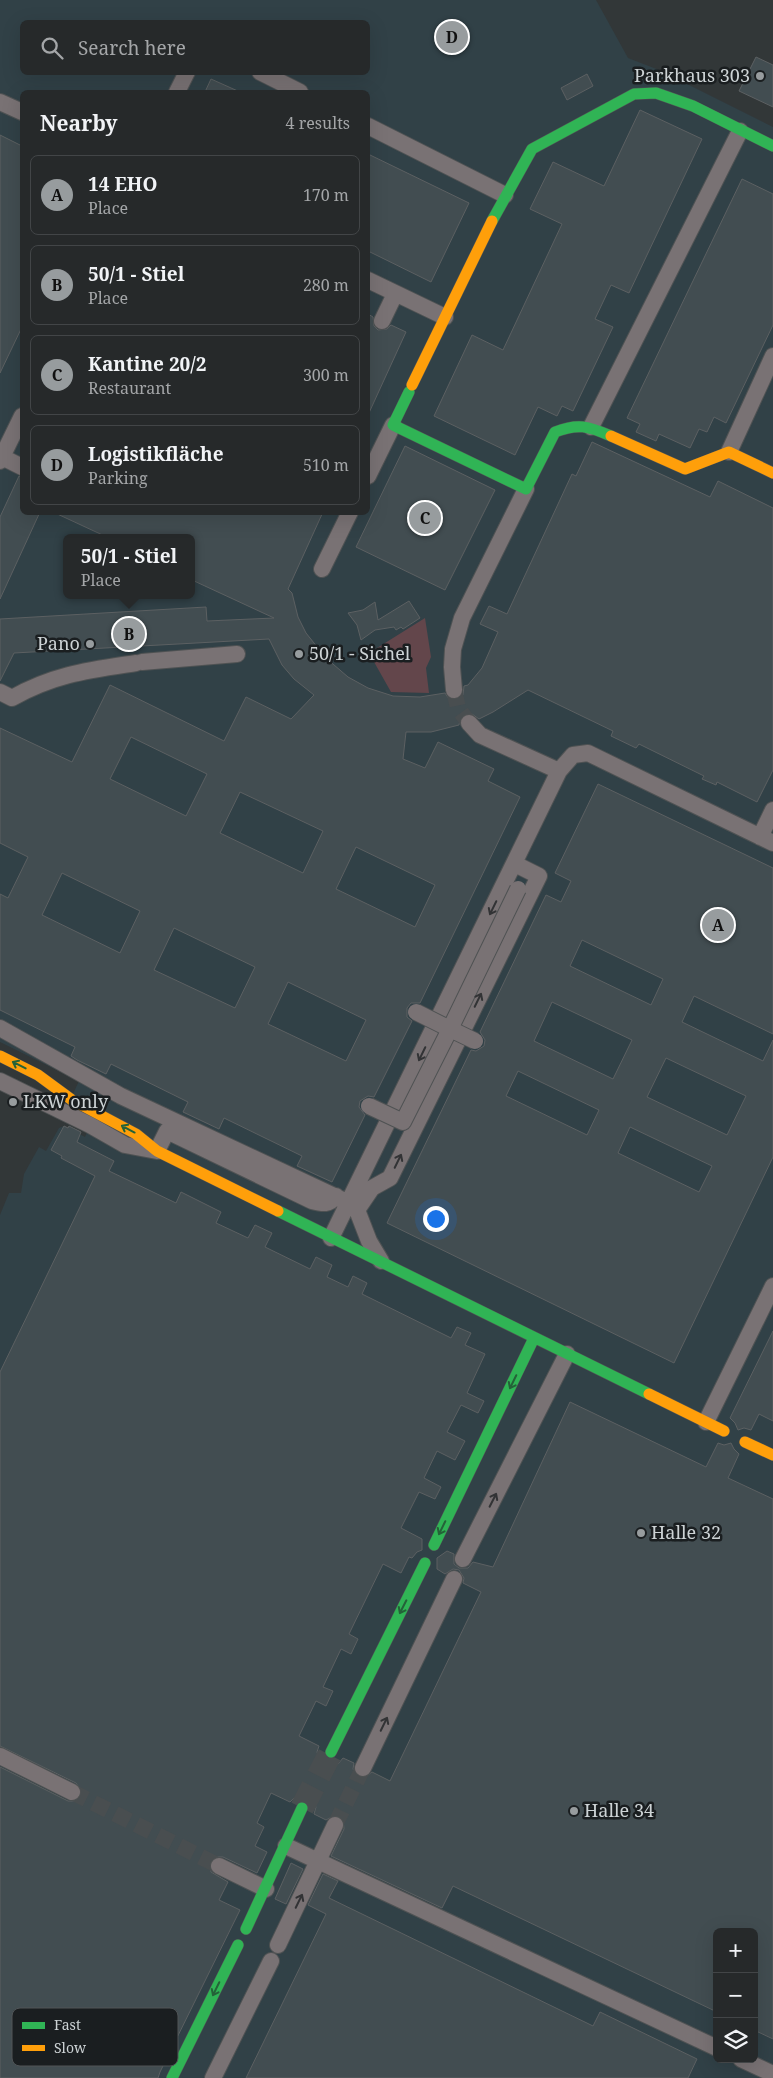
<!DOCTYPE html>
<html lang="en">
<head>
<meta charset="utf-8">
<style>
  body { margin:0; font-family:"Noto Serif",serif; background:#323536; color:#f1f3f6 }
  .controls { position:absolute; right:15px; bottom:15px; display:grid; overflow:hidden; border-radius:8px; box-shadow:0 5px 20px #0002 }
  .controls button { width:45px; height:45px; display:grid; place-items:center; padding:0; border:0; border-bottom:1px solid #424547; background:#26292a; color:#f1f3f6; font:25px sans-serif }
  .you { position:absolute; left:435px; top:1218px; width:18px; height:18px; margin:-12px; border:4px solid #fff; border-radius:50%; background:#1a73e8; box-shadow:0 0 0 8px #1a73e833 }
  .badge { display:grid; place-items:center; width:32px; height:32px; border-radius:50%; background:#979c9e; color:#111; font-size:16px; font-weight:700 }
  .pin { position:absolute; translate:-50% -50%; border:2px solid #fff; box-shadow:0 1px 5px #0006 }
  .popup { position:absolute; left:63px; top:534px; width:132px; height:65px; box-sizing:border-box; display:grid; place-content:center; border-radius:8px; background:#26292a; filter:drop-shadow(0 1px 4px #0005); font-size:16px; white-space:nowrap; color:#a4a6a8 }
  .popup b { font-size:19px; color:#f1f3f6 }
  .popup::after { content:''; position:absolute; left:50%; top:100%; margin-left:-10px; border:10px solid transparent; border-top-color:#26292a }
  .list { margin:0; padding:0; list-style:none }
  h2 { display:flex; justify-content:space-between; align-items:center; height:65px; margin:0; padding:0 20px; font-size:21px }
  h2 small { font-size:16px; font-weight:400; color:#a4a6a8 }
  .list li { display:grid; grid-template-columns:32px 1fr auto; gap:15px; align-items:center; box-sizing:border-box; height:80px; margin:0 10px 10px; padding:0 10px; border:1px solid #424547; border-radius:8px }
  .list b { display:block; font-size:19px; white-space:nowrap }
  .list p { margin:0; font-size:16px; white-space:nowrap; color:#a4a6a8 }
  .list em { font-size:16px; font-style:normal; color:#a4a6a8 }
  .icon { flex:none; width:28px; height:28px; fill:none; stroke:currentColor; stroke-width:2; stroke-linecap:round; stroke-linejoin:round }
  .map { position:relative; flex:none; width:773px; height:2078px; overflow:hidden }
  .search { position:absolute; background:#26292a; box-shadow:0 5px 20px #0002; left:20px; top:20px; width:350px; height:55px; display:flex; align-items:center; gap:12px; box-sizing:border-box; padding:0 18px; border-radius:8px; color:#a4a6a8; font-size:19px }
  .panel { position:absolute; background:#26292a; box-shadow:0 5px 20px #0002; left:20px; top:90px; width:350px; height:425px; border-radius:8px }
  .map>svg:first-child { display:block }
  .built { fill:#314147; fill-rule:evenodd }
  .green { fill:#63464b }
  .building { fill:#424d51; stroke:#5c6062; fill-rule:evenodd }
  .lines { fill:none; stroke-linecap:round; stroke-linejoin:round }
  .street-tunnel { stroke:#494e50; stroke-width:16; stroke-dasharray:16 8; stroke-linecap:butt }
  .secondary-tunnel { stroke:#494e50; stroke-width:24; stroke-dasharray:24 12; stroke-linecap:butt }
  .street-casing { stroke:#4f5253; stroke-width:18 }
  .fast-casing { stroke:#4f5253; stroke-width:12 }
  .slow-casing { stroke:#4f5253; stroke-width:12 }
  .street { stroke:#797274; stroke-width:16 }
  .fast { stroke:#30b455; stroke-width:11 }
  .slow { stroke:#ff9f0a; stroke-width:11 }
  .street-bridge-casing { stroke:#4f5253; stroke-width:18; stroke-linecap:butt }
  .street-bridge { stroke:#797274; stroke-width:16 }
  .oneway { stroke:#323335 }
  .oneway2 { stroke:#246238 }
  .poi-dot { fill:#979c9e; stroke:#1a1e20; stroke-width:2 }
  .labels { text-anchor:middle; stroke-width:5; stroke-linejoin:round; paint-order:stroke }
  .poi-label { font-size:18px; fill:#cdd3d5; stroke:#1a1e20; text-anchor:start }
  .key { fill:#1a1e20; stroke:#505456; stroke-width:1 }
  .key-label { font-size:14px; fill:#cdd3d5 }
</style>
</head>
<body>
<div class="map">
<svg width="773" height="2078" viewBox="0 0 773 2078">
  <rect width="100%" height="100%" fill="#323738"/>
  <!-- built -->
  <path class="built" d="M0,0H596L628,58L659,70L773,127V2078H0V1215L9,1193H21L24,1174L39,1147L46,1151L59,1128L64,1126L85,1137L99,1105L73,1094L79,1081L0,1042ZM22,22H368V72H22ZM22,92H368V512H22ZM66,538H192V595H66ZM717,1932H754V2059H717Z"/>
  <!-- green -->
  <path class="green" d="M425,618L431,657L426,668L429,693L391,692L369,653Z"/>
  <!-- building -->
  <path class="building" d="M756,57L773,65V107L739,91Z
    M587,74L593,86L567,100L561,88Z
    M211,79L240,92H205Z
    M640,110L702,139L629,293L611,285L595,319L613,327L573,411L562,406L557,416L538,407L515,455L434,416L472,335L503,350L562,224L530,209L553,162L604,186Z
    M0,135L22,146V327L0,373Z
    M368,154L469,203L431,282L368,251Z
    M742,179L773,194V325L726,423L714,417L707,432L699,429L690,448L659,434L656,441L636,432L640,424L627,418Z
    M368,314L373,317L374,326L378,330L387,329L391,325L406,332L368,415Z
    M592,442L710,497L718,481L773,508V770L757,802L717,782L716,785L702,779L704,776L639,744L636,748L611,736L613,731L528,690L493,712L479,719L472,714L466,713L460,720L459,725L431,732H406L403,759L425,768L438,742L494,769L488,781L520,797L420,1003H411L407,1008V1017L412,1021L374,1097L368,1096L360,1101L359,1107L365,1115L332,1182L297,1166L302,1156L224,1118L219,1129L183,1112L188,1102L111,1064L106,1074L77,1060L71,1056L75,1047L0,1010V894L8,898L28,857L0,843V728L72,762L110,685L224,741L246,697L291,719L314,695L294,679L282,665L269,639L14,653L0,681V619L206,607L207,621L274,618L192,580V538H109L53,512H323L288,589L292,593L298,617L306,633L326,658L348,677L368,688L393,696L420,697L445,693L449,699L455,700L463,695L464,686L468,685L482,668L498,632L480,624L489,606L507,614L572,474L576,476ZM131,737L207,774L186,816L110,779ZM240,792L323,831L303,873L220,833ZM356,847L435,885L415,927L336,889ZM62,873L140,911L120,953L42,915ZM174,928L255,967L235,1008L154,970ZM288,982L366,1020L346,1061L268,1024Z
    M405,446L495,490L445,590L356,547Z
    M19,476L22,477V512H40L0,599V517Z
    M409,601L420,618L403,629L401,627L396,630L394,627L375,630L361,640L357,625L348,613L363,610L375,602L378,620Z
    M598,784L773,868V1034L694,996L682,1022L763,1061L773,1040V1157L674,1363L387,1223L471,1050L476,1051L484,1046L485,1040L480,1032L546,895L561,902L571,881L555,873ZM582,940L663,979L651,1005L570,966ZM552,1002L632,1040L613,1079L534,1041ZM666,1058L746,1096L727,1135L647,1097ZM518,1071L599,1110L587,1135L506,1096ZM630,1127L712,1166L699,1192L618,1153Z
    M64,1126L68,1128L69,1126L81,1132L77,1142L114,1161L109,1171L176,1203L181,1192L221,1212L216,1223L248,1238L255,1225L272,1233L265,1247L310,1269L316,1257L332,1265L327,1277L348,1287L353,1276L367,1283L362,1294L451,1338L457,1327L471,1333L465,1345L485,1354L467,1393L484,1401L478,1413L461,1405L447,1432L465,1441L455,1460L437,1451L424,1478L441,1487L435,1499L419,1492L401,1528L422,1539V1550L417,1552L412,1558L409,1557L401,1573L383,1564L349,1634L358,1639L351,1654L341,1649L323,1687L333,1691L326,1706L316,1701L299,1736L319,1746L317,1752L319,1759L325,1764L331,1766L338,1764L343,1758L354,1763L353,1769L358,1777L364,1778L372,1772L390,1781L481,1592L463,1583L464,1578L459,1570L453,1569L445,1574L437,1569V1558L447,1551L454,1554V1564L459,1568H468L473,1562L493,1567L570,1402L706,1467L718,1443L724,1445L731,1443L734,1449L739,1454L728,1478L773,1499V2039L754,2030V1932H717V2012L453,1886L442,1908L331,1856L344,1829L343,1819L335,1815L326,1820L314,1814L316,1807L313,1801L307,1795L301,1794L295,1797L290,1802L271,1793L257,1823L264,1827L255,1846L267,1852L257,1873L223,1857H214L210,1862L211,1872L228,1882L219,1900L240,1910L160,2072L158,2078H0V1767L68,1801H77L82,1792L76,1783L0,1746V1372L95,1176L61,1158L62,1156L51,1150Z
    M773,1331V1421L759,1414L751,1430L744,1428L738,1430L735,1423L730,1418Z
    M291,1863L303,1869L286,1904L275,1899Z
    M323,1874L338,1881L329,1898L593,2026L600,2012L697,2059L688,2078H246L326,1914L308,1905Z"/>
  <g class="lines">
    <!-- street-tunnel -->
    <path class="street-tunnel" d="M454,690L458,708L469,723
      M72,1792L219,1866
      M335,1825L363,1768"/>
    <!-- secondary-tunnel -->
    <path class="secondary-tunnel" d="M302,1808L331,1752"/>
    <defs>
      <path id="street" d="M260,72L300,92
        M177,92L187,72
        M0,102L22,112
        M368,126L505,195
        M368,280L445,317
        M382,321L395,294
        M591,427L740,131
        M729,452L773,356
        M2,457L22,467
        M0,461L22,416
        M368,476L393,425
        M322,569L350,512
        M142,662L237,654
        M454,690L452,667L453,649L462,618L526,489
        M0,692L12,698C54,674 90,670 136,663
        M469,723L480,735L559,771
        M760,837L773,810
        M0,1028L121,1096L349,1203L357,1210L369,1241L381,1261
        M0,1081L90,1125L125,1145L157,1151L167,1131L312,1201C323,1204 329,1205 336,1196
        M357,1210L372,1188L390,1178L539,876L515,864
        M331,1238L559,771L573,755L588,753L773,843
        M706,1422L773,1286
        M463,1559L567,1354
        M0,1756L72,1792
        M363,1768L454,1579
        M286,1846L717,2048
        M219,1866L266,1889
        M278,1945L335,1825
        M741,2059L773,2074
        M213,2078L271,1961"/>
      <path id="fast" d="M492,221L532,149L634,94L656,93L693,106L773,146
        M409,392L393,425L526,489L555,432C578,423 588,426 611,436
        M278,1211L649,1394
        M434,1545L534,1338
        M331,1752L425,1563
        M246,1929L302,1808
        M172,2078L238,1945"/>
      <path id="slow" d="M412,385L492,221
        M611,436L685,469L729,452L773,473
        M0,1056L38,1075L72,1100L136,1134L157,1151L278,1211
        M649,1394L724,1431
        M745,1442L773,1455"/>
    </defs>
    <!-- street casing -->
    <use href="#street" class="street-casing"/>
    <!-- fast casing -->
    <use href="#fast" class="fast-casing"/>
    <!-- slow casing -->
    <use href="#slow" class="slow-casing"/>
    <!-- street -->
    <use href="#street" class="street"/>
    <!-- fast -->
    <use href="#fast" class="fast"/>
    <!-- slow -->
    <use href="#slow" class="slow"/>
    <defs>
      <path id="street-bridge" d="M416,1012L450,1029L518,889
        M369,1106L403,1122L450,1029L475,1041"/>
    </defs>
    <!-- street-bridge casing -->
    <use href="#street-bridge" class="street-bridge-casing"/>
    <!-- street-bridge -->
    <use href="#street-bridge" class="street-bridge"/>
  </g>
  <!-- one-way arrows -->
  <defs><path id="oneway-shaft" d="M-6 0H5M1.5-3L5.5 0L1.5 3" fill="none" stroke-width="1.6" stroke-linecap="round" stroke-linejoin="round" transform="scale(1.25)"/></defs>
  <g class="oneway">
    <use href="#oneway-shaft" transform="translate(493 908) rotate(116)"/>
    <use href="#oneway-shaft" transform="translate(478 1000) rotate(-64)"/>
    <use href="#oneway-shaft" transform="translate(422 1054) rotate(116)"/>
    <use href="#oneway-shaft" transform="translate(398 1161) rotate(-64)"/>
    <use href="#oneway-shaft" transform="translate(493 1500) rotate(-63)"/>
    <use href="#oneway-shaft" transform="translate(384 1724) rotate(-64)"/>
    <use href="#oneway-shaft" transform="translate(299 1901) rotate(-64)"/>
  </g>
  <g class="oneway2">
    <use href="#oneway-shaft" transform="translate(19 1065) rotate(-153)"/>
    <use href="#oneway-shaft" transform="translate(128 1129) rotate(-152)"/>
    <use href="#oneway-shaft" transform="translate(513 1382) rotate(116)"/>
    <use href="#oneway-shaft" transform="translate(442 1528) rotate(116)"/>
    <use href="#oneway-shaft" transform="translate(403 1607) rotate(117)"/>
    <use href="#oneway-shaft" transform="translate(216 1989) rotate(116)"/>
  </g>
  <!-- markers -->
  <g class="poi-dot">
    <circle cx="760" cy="76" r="5"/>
    <circle cx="90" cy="644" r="5"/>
    <circle cx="299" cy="654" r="5"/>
    <circle cx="13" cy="1102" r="5"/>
    <circle cx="641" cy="1533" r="5"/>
    <circle cx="574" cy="1811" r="5"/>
  </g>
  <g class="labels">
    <!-- poi labels -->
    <g class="poi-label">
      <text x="750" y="82" text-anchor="end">Parkhaus 303</text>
      <text x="80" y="650" text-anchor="end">Pano</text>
      <text x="309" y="660">50/1 - Sichel</text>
      <text x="23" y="1108">LKW only</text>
      <text x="651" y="1539">Halle 32</text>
      <text x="584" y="1817">Halle 34</text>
    </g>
  </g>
  <!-- legend -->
  <rect x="12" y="2008" width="166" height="58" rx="8" class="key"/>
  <rect x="22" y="2022" width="23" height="7" fill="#30b455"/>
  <rect x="22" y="2045" width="23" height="6" fill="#ff9f0a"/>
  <g class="key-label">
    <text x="54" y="2030">Fast</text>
    <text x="54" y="2053">Slow</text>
  </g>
</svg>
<div class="controls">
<button>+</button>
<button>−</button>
<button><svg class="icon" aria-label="layers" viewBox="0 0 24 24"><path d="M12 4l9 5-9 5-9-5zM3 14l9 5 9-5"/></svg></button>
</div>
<div class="you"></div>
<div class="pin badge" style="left:718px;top:925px">A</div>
<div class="pin badge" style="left:129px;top:634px">B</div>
<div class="popup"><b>50/1 - Stiel</b>Place</div>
<div class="pin badge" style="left:425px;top:518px">C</div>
<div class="pin badge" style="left:452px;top:37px">D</div>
<div class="search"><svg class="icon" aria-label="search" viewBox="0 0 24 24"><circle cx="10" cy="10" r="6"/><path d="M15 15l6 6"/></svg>Search here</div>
<section class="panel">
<h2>Nearby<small>4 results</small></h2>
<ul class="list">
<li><span class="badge">A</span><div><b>14 EHO</b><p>Place</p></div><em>170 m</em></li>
<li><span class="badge">B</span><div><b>50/1 - Stiel</b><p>Place</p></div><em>280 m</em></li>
<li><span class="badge">C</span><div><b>Kantine 20/2</b><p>Restaurant</p></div><em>300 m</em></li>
<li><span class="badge">D</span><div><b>Logistikfläche</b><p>Parking</p></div><em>510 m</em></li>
</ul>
</section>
</div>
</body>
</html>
